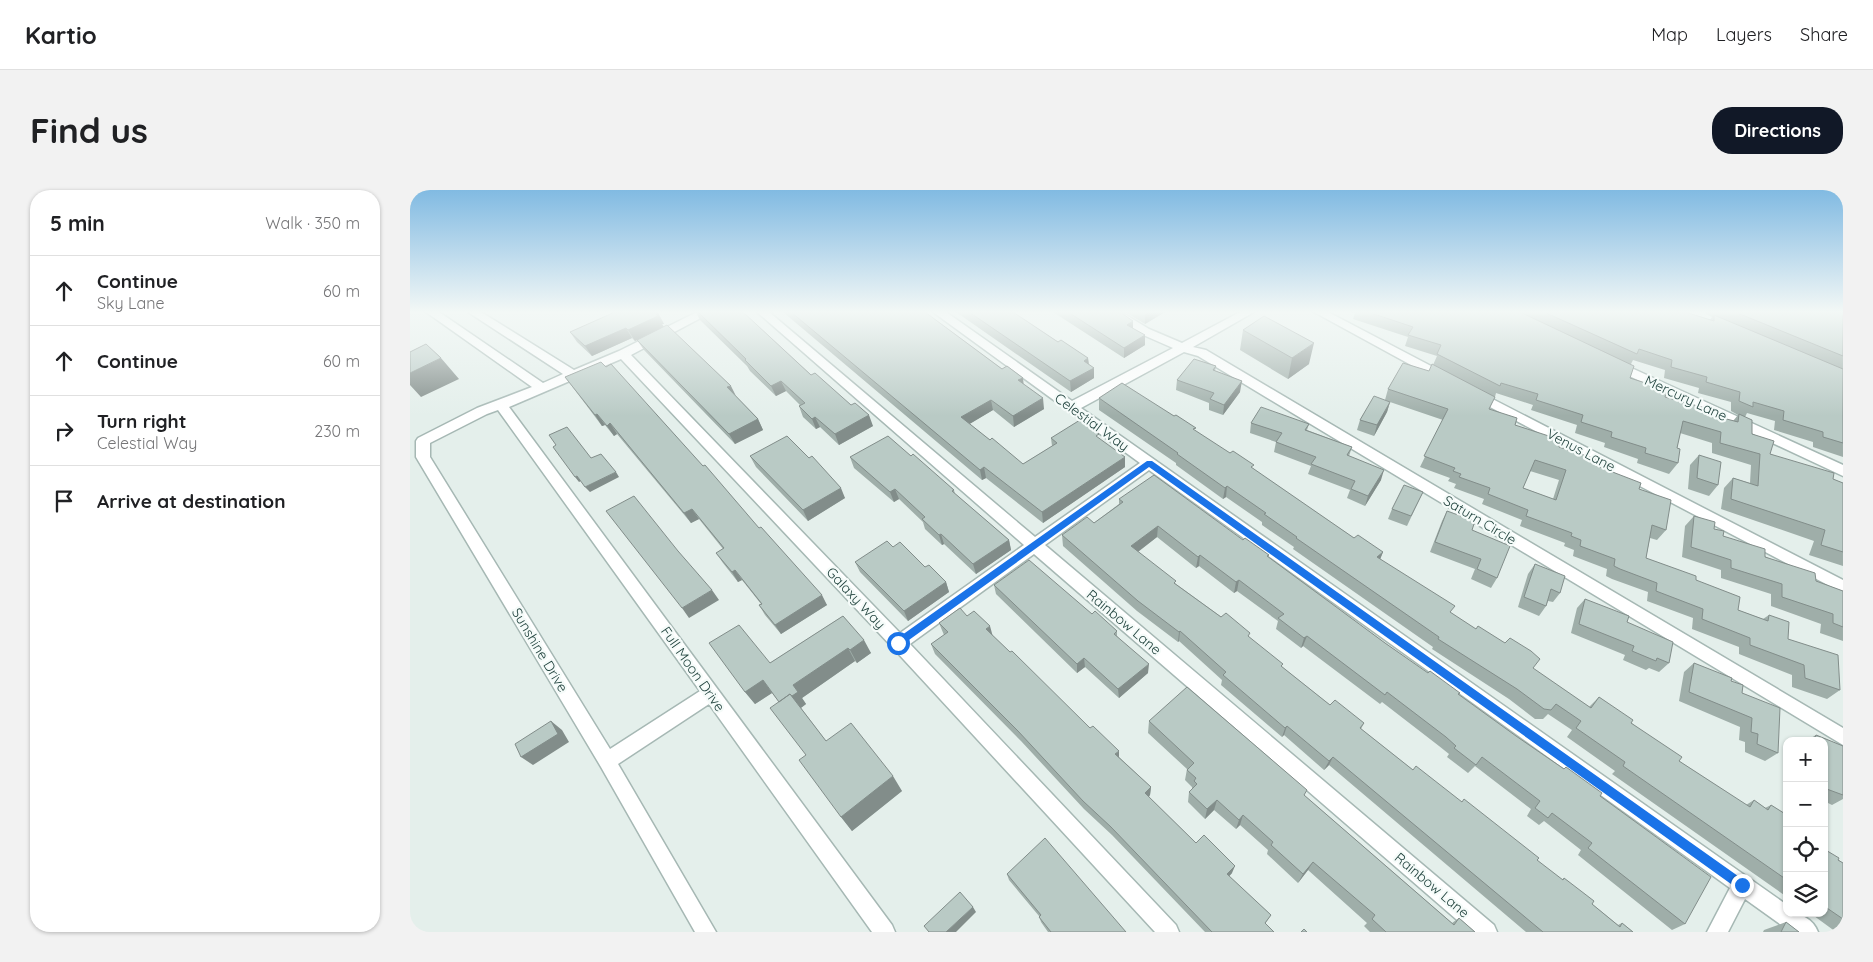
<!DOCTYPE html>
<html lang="en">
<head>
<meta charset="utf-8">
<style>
  body { margin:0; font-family:Quicksand,sans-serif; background:#f2f2f2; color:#202124 }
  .controls { position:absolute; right:15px; bottom:15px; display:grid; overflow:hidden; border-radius:10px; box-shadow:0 1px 4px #0004 }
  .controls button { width:45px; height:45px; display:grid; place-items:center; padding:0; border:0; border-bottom:1px solid #e0e0e0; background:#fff; color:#202124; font:25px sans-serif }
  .stop { position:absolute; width:15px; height:15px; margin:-11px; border:4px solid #1a73e8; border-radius:50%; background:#fff }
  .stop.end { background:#1a73e8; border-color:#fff; box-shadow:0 1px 5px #0008 }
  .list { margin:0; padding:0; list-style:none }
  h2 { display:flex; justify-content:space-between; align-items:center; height:65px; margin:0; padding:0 20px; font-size:21px }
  h2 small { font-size:16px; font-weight:400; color:#757577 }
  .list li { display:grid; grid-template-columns:32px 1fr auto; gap:15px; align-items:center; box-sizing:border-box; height:70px; padding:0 20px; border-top:1px solid #e0e0e0 }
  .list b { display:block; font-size:19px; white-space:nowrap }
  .list p { margin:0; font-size:16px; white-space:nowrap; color:#757577 }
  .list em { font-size:16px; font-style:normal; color:#757577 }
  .icon { flex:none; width:28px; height:28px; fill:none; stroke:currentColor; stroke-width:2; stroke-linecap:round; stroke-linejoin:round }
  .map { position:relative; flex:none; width:1433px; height:742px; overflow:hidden; border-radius:20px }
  header { display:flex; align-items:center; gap:30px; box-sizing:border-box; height:70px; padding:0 25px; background:#fff; border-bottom:1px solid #e0e0e0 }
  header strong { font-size:24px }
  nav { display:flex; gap:28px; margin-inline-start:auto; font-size:18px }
  .intro { display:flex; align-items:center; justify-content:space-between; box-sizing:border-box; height:120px; padding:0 30px }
  h1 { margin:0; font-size:35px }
  .button { padding:12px 22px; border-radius:20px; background:#111827; color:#fff; font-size:18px; font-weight:700 }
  main { display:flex; gap:30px; padding:0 30px }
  aside { flex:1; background:#fff; border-radius:20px; box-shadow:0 1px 4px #0004 }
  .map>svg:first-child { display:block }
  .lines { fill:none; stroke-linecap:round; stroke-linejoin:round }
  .minor-casing { stroke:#a6b8b4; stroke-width:3 }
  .minor { fill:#fff; fill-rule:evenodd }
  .wall { fill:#9faea9; fill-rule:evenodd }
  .shaded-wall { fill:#828d8a }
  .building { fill:#b9cac5; stroke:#828d8a; fill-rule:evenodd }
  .route { fill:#1a73e8 }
  .labels { text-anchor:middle; stroke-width:4.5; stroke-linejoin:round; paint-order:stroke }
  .street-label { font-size:14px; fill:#21433e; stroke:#f5fbf9 }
</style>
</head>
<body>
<header>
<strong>Kartio</strong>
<nav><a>Map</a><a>Layers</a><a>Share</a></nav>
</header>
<div class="intro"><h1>Find us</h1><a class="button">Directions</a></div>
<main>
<aside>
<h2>5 min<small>Walk · 350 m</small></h2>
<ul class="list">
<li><svg class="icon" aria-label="ahead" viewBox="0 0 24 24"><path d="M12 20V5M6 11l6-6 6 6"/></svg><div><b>Continue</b><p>Sky Lane</p></div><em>60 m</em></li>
<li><svg class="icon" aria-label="ahead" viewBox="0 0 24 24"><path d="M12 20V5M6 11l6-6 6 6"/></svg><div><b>Continue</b></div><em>60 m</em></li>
<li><svg class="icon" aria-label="right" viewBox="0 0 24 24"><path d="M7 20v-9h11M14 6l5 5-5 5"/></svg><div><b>Turn right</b><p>Celestial Way</p></div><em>230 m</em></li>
<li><svg class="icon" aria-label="arrive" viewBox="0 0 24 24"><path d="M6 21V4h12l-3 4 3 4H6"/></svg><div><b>Arrive at destination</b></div></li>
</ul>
</aside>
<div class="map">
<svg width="1433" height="742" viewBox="0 0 1433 742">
  <rect width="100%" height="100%" fill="#e4efeb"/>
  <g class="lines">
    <defs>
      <path id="minor" d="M16,122H29L133,193L153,184L58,122H71L164,180L209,161L287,122H302L221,165L490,443L614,355L347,122H359L625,347L730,273L523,122H536L662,211L763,158L731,144L698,122H711L739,139L772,153L830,122H844L783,157L796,160L1433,538V555L788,166L774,162L671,218L1377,715V723C1391,723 1403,729 1408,742H1381L1335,709L1318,742H1297L1320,698L739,280L635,355L1084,735L1087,742H1061L624,364L500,454L766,735L769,742H745L483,458L211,169L99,217L482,735L485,742H462L299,514L208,574L306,742H285L191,577L6,267V251L8,248L67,218L122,197ZM88,220L290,501L200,559L20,267V253L77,224Z
        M904,122H918L1042,187L1044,190L1038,194L1034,193Z
        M1204,170L1433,275V286L1200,177L1198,174Z
        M1065,200L1433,390V403L1061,207L1059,204L1061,201Z"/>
    </defs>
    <!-- minor casing -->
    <use href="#minor" class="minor-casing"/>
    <!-- minor -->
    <use href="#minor" class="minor"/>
  </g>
  <!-- wall -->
  <path class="wall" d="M286,122H333L401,185L463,236L429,255L410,237L406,239L393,227L389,216L390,215L376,201L366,206L340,181L337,176L290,130Z
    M373,122H515L592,179L613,194L634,219L604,237L583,220L559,234L580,250L613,274L642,256L641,248H689L715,277L633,333L576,288L572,290Z
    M546,122H603L648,152L678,168L679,174L684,188L661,202Z
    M643,122H710L723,138L735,155L714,168Z
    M715,122H755L735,134Z
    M941,122H1275L1300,130L1302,127L1296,124L1295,122H1433V267L1403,257V252L1364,240L1365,231L1337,223L1335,227L1342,244L1360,264L1423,289L1433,293V376L1399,365L1404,351L1311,319L1314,298L1323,288L1340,293L1341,275L1302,263V253L1270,243L1267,258L1268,273L1259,284L1227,273L1228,269L1194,257L1195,253L1165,243L1167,235L1121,220L1123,215L1086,203L1085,207L1023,175L1027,166L995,156L998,147L943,129L945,123ZM1223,170L1255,180L1254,188L1289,198L1288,203L1321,212V221L1328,225L1323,231L1294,223L1255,207L1220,188L1221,174Z
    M248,123L254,134H252L253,136L326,206L348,229L353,240L325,254L234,160L227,150L230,148L225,151L222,148L182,166L167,152L160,142Z
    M833,140L899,174L878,189L830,160Z
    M806,176L805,181L830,202L813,225L799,220V213L766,200L767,190Z
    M155,187L349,338L417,415L371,444L355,425L349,415L351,414L332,390L328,392L313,373L306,363L313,359L289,329L281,333L207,244L204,246L195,235L192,236Z
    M978,199L1079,219L1105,235L1149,257L1229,299L1256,340L1247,350L1240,348L1236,368L1286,390L1328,420L1353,429L1359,425L1378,449L1430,500L1417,509L1382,497V485L1329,464V457L1282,439L1283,428L1237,411L1238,402L1202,389L1196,386L1197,379L1163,366L1164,360L1154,356L1155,353L1110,336L1112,330L1072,314L1074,309L1044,298L1046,294L1038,291L1040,288L1010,277L1033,230L980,212L977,222L964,246L947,240L950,230L975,210ZM1120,281L1149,290L1143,309L1113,298Z
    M689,208L785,241L843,279L944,348L973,362L970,369L1041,423L1179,517L1189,507L1269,571L1336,615L1344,610L1355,618L1361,615L1377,625V707L1202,584L1205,581L1157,547L1162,540L1138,524L1133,529H1125L1099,509L1022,459L1023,457L883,359L884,357L852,335V332L816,307L813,309L766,275V273L689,220Z
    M841,233L899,234L897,240L942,257L939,266L971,290L955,316L937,308L940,300L898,284L901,276L864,262L866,252L840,243Z
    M1289,265L1308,295L1299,306L1278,299L1280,275Z
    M340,266L399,268L435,308L398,331L346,277Z
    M501,266L544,300L545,304L599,350L601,360L566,384L534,354L532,355L515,339L513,332L489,309L484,312L444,278L440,267Z
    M1013,302L997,336L978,329L982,319Z
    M709,309L833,350L859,365L858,367L975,453L1106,546L1154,579L1156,577L1190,606L1275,734L1262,740L1168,665L1171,660L1134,631L1129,635L1117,626L1121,619L1065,576L1058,583L1037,567L1039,564L1029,556L972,512L970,514L893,456L891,458L866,439L868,431L827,401L824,403L789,376L786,378L747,347L728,362L766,394L839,447L872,477L920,515L954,533L951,539L1003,580L1051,612L1152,690L1154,688L1182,714L1208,735L1212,733L1223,742H1116L919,575L914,580L874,545L872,547L811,495L812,490L769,451L768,452L727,421L653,356L652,345L684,333L709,314Z
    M1037,321L1062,340L1087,388L1081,398L1061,389L1065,379L1020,362L1032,331Z
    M1284,326L1304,339L1313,346L1406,391L1433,401V451L1410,443L1411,434L1361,416V404L1311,388V380L1272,367L1275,336Z
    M483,357L515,377L536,392L539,402L498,431L450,382L445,372Z
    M1125,374L1150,403L1143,412L1138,411L1136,416L1129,426L1108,417L1118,384Z
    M584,395L682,424L707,441V446L738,483L709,508L675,477L667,483L586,404Z
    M1175,409L1217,432L1259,473L1249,482L1239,478L1236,480L1213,470L1215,465L1161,443L1167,418Z
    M433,426L461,463L447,473L445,471L392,508L396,514L391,518L416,551L492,601L442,641L431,627L396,565L369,512L362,503L345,514L335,502L360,473Z
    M557,426L582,445L709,567L741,597L740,605L739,607L786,653L822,683L819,686L861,725L855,734L864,742H795L702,645L674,619L611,551L525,464L521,454L534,445L529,433Z
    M1284,473L1321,491L1332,503L1368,563L1355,571L1335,562V552L1329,550L1330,537L1269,511L1274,482Z
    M739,531L895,606L1042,733L1049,728L1065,742H960L954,736L957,733L898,680L888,693L857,664L858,660L830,635L826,639L804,620L795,629L778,612L779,602L782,599V597L775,590L777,579L738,543Z
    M1406,545L1433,556V609L1422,615L1414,611V551H1396Z
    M1414,659L1433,673V742H1426L1400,723H1414Z
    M597,684L716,742H638L631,732L629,726L599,690Z
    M1376,732L1389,742H1353L1354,740Z"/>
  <!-- shaded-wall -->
  <path class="shaded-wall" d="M738,122H755L735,134V124Z
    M248,123L254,134H252L254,137L225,151L218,140Z
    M723,131V141L717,135Z
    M216,138L222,148L182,166L175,156Z
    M735,145V155L714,168V158Z
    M904,153L899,174L878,189L882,168Z
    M31,168L49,189L11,207L0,195V183Z
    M678,168L679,179L674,171Z
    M684,178V188L661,202L660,191Z
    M613,188L614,198L608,190Z
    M371,191L376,201L366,206L361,196Z
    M832,191L830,202L813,225L814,215Z
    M321,196L326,206L317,197Z
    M633,208L634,219L604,237L603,226Z
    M581,210L583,220L553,238L551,227Z
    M980,212L977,222L964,246L967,235Z
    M187,224L195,235L192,236L185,225Z
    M459,225L463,236L429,255L425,244Z
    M405,227L410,237L406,239L402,229Z
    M348,229L353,240L325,254L319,244Z
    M200,233L207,244L204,246L197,236Z
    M715,267V277L633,333L632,322Z
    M574,277L576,288L572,290L570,280Z
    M974,280L971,290L955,316L958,306Z
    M206,282L209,287L180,302L175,297Z
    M167,286L171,291L169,292L165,287Z
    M817,296L816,307L813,309L815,298Z
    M431,298L435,308L398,331L393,320Z
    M485,299L489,309L484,312L480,302Z
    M282,319L289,329L281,333L274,323Z
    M748,336L747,347L721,367V356Z
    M531,344L534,354L532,355L529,345Z
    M599,350L601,360L566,384L563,374Z
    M973,362L969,372L967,367Z
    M790,365L789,376L786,378L788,367Z
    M325,380L332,390L328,392L322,382Z
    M829,390L827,401L824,403L826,392Z
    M536,392L539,402L498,431L494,421Z
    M302,400L309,410L279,428L272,418Z
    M412,405L417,415L371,444L365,435Z
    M580,436L583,447L576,439Z
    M770,441L769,451L768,452L769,442Z
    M897,446L893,456L891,458L894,448Z
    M454,450L461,463L447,473L440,460Z
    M438,458L445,471L392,508L396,514L380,526L383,495Z
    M674,468L675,477L667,483V474Z
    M739,474L738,483L709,508L708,499Z
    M353,490L362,503L345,514L335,502Z
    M141,531L152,540L159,552L123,575L111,567Z
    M877,536L874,545L872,547L875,538Z
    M709,561V570L705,564Z
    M923,567L919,575L914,580L919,571Z
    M483,586L492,601L442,641L431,627Z
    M741,597L740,605L734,611L735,603Z
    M807,610L804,620L795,629L797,619Z
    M833,625L830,635L826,639L829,630Z
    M903,672L898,680L888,693L893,684Z
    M825,676L822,683L815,691L817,684Z
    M563,717L566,722L546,742H536Z"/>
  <!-- building -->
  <path class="building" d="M205,122H247L248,123L246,124L248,126L218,140L216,138L175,156L160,142Z
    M288,122H333L401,185L405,183L441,215L445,213L459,225L425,244L405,227L402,229L389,216L395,213L371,191L361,196L335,170L336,169Z
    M381,122H515L592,179L597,176L613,188L608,190L633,208L603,226L581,210L551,227L580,250L582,248L613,274L647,253L641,248L670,230L689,244L686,246L715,267L632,322L574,277L570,280Z
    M559,122H603L648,152L651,150L678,168L674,171L684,178L660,191Z
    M658,122H710L723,131L717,135L735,145L714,158Z
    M958,122H1110L1224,176L1220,188L1257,200L1255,207L1295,218L1294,223L1328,232L1329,224L1342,230V244L1364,251L1360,264L1424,283L1423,289L1433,293V362L1411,355L1415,340L1321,309L1323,288L1348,296L1350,264L1310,253L1311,242L1273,231L1267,258L1270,259L1268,273L1235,263L1236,258L1201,247L1202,242L1171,232L1173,225L1126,210L1128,204L1091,193L1090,196L1027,164L1031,155L998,145L1003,137Z
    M1134,122H1275L1304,131V125L1433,179V253L1413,247V242L1373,230L1374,221L1343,212V217L1329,211L1330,202L1296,192L1297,187L1261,177L1262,170L1229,159L1227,164Z
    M1325,122H1433V166Z
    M854,126L904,153L882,168L833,140Z
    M257,135L321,196L317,197L348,229L319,244L227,150Z
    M16,154L31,168L0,183V162Z
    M784,169L806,176L803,180L832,191L814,215L800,209L804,203L767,190Z
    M191,172L196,177L201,174L293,276L295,275L349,338L351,337L412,405L365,435L349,415L352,414L325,380L322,382L306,363L314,358L282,319L274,323L200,233L197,236L187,224L185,225L155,187Z
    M993,173L1019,181L1022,174L1085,207L1079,219L1107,228L1105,235L1151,250L1149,257L1189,270L1187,276L1231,293L1229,299L1261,310L1256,340L1242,335L1236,368L1286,386V390L1330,407L1328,420L1358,431L1359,425L1379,432L1378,449L1428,465L1430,500L1395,488L1394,475L1340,455V448L1292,429L1293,419L1246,401L1247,393L1210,379L1204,376L1205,369L1170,356L1171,350L1161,346L1162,343L1116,326L1118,320L1078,304L1080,298L1049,287L1051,284L1043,281L1045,278L1014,266L1038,219L978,199ZM1125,270L1156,280L1146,310L1113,298Z
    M712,193L764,226L766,225L786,238L783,239L820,263L823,261L844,275L841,277L944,348L948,345L973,362L967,367L1045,416L1040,422L1066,439L1068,436L1095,453L1100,448L1121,461L1130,469L1123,478L1181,518L1189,507L1223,530L1221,533L1272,567L1269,571L1340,617L1344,610L1358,620L1361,615L1377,625V690L1213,576L1215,572L1166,538L1171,531L1146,514L1141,520L1134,519L1107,499L1028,449L1029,447L886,348L887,347L854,324L856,323L817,296L815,298L767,264L768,263L689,208Z
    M964,206L980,212L967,235L950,230Z
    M851,217L899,234L895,240L942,257L937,265L974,280L958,306L941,299L945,291L901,274L906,267L866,252L872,243L841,233Z
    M157,237L181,268L191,264L206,282L175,297L167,286L165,287L143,257L146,255L139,245Z
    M377,246L399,268L402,266L431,298L393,320L340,266Z
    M478,246L501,266L503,264L544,300L542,301L599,350L563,374L531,344L529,345L512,329L515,327L485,299L480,302L440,267Z
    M1289,265L1311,272L1308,295L1287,288Z
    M744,285L833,350L835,348L859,365L857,366L975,453L1018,483L1020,481L1050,503L1048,504L1106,546L1154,579L1156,577L1192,603L1190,606L1301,687L1275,734L1178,658L1182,653L1142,623L1138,628L1125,618L1130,611L1072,567L1066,575L1044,558L1046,556L1036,547L977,502L975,505L897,446L894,448L868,428L874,424L829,390L826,392L790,365L788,367L748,336L721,356L766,391L764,393L811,427L816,423L840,443L838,446L873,474L871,476L920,515L925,510L954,533L950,538L1003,580L1006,576L1052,612L1054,609L1129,668L1127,670L1153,690L1154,688L1184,711L1182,714L1210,737L1212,733L1223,742H1133L923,567L919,571L877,536L875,538L813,485L816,482L770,441L769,442L728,411L652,345L677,327L684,333L713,312L709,309Z
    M994,295L1013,302L1001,326L982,319Z
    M224,306L268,361L302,400L272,418L196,321Z
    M1037,321L1065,331L1062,340L1100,356L1087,388L1067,379L1071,369L1025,352Z
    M1284,326L1305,332L1304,339L1314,341L1313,346L1355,359V367L1405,383L1406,391L1433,401V437L1423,433V424L1372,407V394L1321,378V370L1281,357Z
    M477,351L483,357L490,352L515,377L519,375L536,392L494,421L445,372Z
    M619,370L682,424L685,421L707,441L704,444L739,474L708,499L674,468L667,474L584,395Z
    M1125,374L1155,386L1150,403L1141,399L1136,416L1114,407Z
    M1175,409L1219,426L1217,432L1263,452L1259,473L1247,468L1246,471L1222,461L1224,456L1169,434Z
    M550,418L557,426L564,421L580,436L576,439L600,462L602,461L680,538L683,536L709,561L705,564L741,597L735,603L786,653L794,645L825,676L817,684L861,725L855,733L864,742H802L701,637L673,611L608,541L521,454L538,442L529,433Z
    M433,426L454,450L440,460L438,458L383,495L388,502L382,506L380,504L369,512L353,490L335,502L299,453L329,435L360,473Z
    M1284,473L1322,488L1321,491L1333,495L1332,503L1370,518L1368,563L1347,554L1348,544L1341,542L1342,528L1279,502Z
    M777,497L897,600L894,605L1044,735L1049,728L1065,742H976L962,729L965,725L903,672L893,684L861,655L863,652L833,625L829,630L807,610L797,619L779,602L787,594L784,591L786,588L777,580L784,573L739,531Z
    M380,504L416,551L441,533L483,586L431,627L389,570L396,565L360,518Z
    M141,531L148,544L111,567L105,554Z
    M1406,545L1433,556V605L1414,598V551H1403Z
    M635,648L716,742H641L629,727L631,725L597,684Z
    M1414,659L1429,668L1428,670L1433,673V729L1414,716Z
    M550,702L563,717L536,742H519L514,736Z
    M1376,732L1389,742H1371Z
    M894,739L897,742H891Z"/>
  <!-- sky -->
  <linearGradient id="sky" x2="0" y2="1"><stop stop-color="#81bae2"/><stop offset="0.54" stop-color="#f3f8f6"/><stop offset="1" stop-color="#f3f8f6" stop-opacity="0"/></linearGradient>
  <rect width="1433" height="226" fill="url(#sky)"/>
  <!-- route -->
  <path class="route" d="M737,271H742L1335,691L1337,695L1335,699L1332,700L1328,699L739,277L492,455H485V450Z"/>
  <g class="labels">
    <!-- street labels -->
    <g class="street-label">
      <text transform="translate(1276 208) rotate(25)" y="5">Mercury Lane</text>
      <text transform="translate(682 232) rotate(36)" y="5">Celestial Way</text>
      <text transform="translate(1171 260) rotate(28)" y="5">Venus Lane</text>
      <text transform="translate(1070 330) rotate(31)" y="5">Saturn Circle</text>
      <text transform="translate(446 408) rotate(47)" y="5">Galaxy Way</text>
      <text transform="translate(714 432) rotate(40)" y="5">Rainbow Lane</text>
      <text transform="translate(130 460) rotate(59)" y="5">Sunshine Drive</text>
      <text transform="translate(283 479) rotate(55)" y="5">Full Moon Drive</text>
      <text transform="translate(1022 695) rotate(40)" y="5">Rainbow Lane</text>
    </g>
  </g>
</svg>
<div class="controls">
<button>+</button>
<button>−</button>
<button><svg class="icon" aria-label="locate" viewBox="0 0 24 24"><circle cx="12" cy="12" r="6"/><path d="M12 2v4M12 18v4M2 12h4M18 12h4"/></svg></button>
<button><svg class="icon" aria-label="layers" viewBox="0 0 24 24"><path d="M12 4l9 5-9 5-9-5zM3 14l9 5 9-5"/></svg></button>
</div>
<div class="stop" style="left:488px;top:453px"></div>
<div class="stop end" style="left:1332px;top:695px"></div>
</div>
</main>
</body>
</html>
